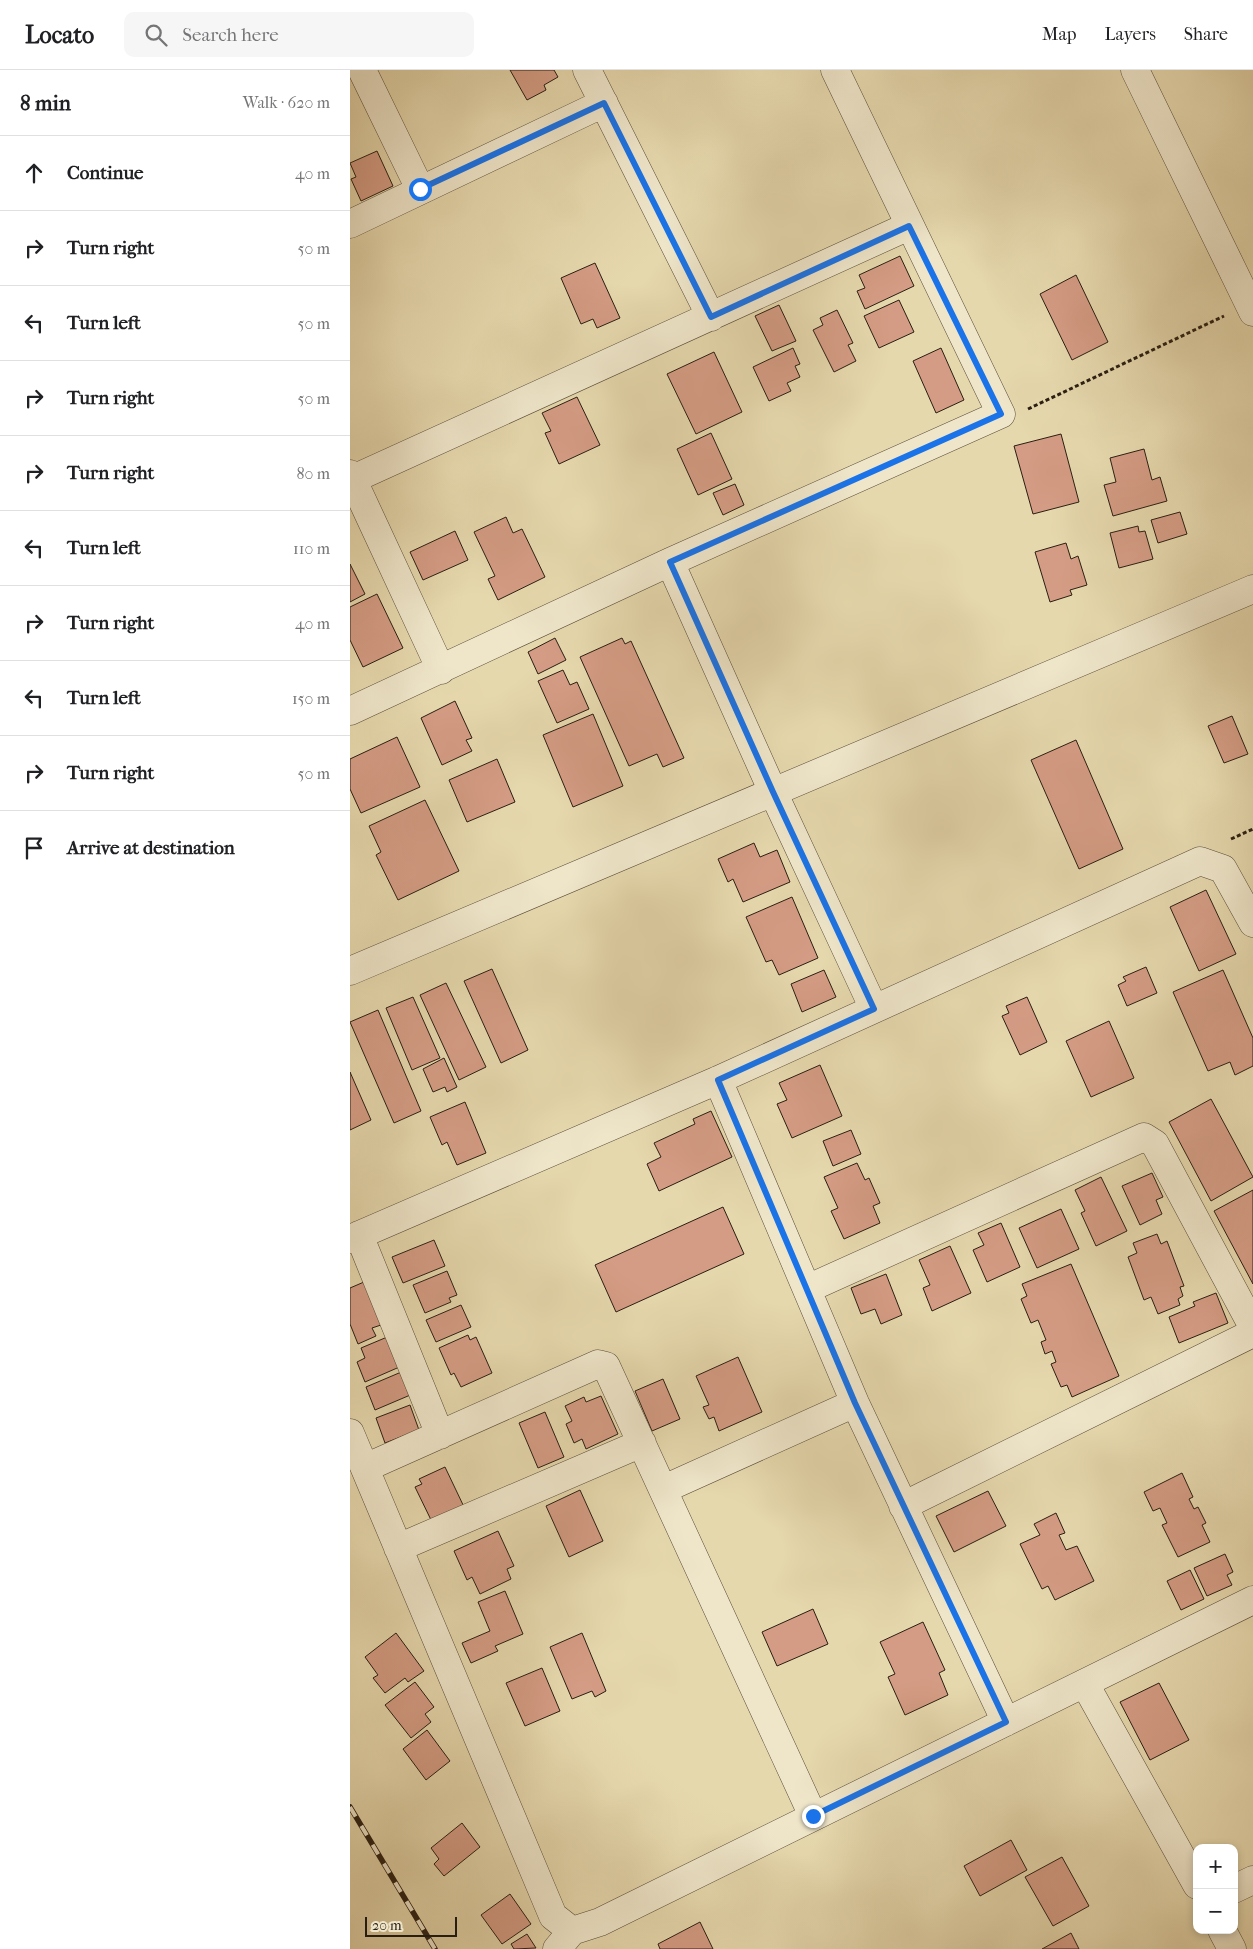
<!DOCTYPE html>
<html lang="en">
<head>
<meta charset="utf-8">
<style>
  body { margin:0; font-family:"IM FELL French Canon",serif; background:#f6f6f6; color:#202124 }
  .controls { position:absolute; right:15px; bottom:15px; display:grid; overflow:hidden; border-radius:10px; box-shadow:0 2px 8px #0003 }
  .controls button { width:45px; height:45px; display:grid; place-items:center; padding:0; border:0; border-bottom:1px solid #e0e0e0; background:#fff; color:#202124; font:25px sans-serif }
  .scale { position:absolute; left:15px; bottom:12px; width:92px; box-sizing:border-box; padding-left:5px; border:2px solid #291e12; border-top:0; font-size:14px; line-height:18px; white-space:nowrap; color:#291e12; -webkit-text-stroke:4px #efe6ca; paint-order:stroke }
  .stop { position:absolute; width:15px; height:15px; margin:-11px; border:4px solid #1a73e8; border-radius:50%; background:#fff }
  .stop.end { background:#1a73e8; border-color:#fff; box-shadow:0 1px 5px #0008 }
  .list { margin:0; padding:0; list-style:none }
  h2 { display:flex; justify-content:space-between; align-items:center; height:65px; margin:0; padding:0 20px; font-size:21px }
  h2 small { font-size:16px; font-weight:400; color:#757577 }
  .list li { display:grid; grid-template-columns:32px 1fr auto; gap:15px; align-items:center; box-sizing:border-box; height:75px; padding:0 20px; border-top:1px solid #e0e0e0 }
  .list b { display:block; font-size:19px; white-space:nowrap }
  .list em { font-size:16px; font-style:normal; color:#757577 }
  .icon { flex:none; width:28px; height:28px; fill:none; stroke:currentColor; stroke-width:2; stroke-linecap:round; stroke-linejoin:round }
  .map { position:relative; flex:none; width:903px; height:1879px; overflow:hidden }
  header { display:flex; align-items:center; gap:30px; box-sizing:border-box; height:70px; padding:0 25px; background:#fff; border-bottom:1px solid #e0e0e0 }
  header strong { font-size:24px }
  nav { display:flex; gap:28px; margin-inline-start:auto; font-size:18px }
  .search { width:350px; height:45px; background:#f6f6f6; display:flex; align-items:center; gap:12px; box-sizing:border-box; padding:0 18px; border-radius:10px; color:#757577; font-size:19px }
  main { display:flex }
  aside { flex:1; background:#fff }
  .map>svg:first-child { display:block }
  .building { fill:#d49c84; stroke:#291e12 }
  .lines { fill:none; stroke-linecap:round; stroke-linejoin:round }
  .minor-casing { stroke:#584c39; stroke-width:29 }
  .tertiary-casing { stroke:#584c39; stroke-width:29 }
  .path { stroke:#291e12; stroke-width:3; stroke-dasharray:4 2.5; stroke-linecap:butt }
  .minor { stroke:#efe6ca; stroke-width:28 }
  .tertiary { stroke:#efe6ca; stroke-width:28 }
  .rail-casing { stroke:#291e12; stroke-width:5.5 }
  .rail { stroke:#efe6ca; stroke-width:4; stroke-dasharray:11; stroke-linecap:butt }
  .route { stroke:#1a73e8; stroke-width:6 }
</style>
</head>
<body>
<header>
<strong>Locato</strong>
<div class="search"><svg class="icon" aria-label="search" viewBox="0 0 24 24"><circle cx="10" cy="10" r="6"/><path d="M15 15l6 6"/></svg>Search here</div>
<nav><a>Map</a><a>Layers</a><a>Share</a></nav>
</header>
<main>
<aside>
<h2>8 min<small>Walk · 620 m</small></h2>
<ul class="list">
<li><svg class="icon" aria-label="ahead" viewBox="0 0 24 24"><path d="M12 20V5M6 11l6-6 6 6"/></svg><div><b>Continue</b></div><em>40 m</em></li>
<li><svg class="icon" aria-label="right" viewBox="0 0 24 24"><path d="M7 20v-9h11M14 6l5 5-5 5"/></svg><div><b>Turn right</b></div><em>50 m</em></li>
<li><svg class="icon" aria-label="left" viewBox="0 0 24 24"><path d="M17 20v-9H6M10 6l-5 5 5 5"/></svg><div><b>Turn left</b></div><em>50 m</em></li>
<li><svg class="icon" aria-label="right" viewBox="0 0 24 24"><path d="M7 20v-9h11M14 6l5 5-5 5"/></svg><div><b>Turn right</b></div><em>50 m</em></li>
<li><svg class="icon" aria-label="right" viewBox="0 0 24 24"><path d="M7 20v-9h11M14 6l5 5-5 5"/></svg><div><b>Turn right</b></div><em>80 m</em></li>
<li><svg class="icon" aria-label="left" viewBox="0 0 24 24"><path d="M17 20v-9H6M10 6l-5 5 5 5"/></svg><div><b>Turn left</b></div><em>110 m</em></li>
<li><svg class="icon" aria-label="right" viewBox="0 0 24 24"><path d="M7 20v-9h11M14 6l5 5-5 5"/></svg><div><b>Turn right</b></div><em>40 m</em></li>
<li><svg class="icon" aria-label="left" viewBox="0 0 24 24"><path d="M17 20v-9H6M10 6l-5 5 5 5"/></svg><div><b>Turn left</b></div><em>150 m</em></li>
<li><svg class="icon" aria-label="right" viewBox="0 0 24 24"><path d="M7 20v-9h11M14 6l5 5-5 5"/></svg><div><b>Turn right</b></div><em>50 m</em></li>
<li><svg class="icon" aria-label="arrive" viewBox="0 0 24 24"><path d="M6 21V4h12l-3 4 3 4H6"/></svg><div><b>Arrive at destination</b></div></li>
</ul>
</aside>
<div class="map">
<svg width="903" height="1879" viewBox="0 0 903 1879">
  <rect width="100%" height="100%" fill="#e6d8ad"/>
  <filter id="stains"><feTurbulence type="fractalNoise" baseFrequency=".004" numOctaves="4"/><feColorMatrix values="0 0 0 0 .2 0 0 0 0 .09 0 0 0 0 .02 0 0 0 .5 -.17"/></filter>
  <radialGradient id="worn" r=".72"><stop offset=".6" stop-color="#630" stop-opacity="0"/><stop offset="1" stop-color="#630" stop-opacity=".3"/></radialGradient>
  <!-- building -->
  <path class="building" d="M160,0H204L208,7L194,15L196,20L177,30Z
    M27,81L43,116L11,131L1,109L6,107L0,93Z
    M550,186L564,216L515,239L507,221L515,218L509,205Z
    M245,193L270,248L247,258L243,249L231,254L211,208Z
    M726,205L758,272L722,290L690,224Z
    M549,230L564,262L529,278L514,246Z
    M429,235L446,271L422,281L405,246Z
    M487,240L503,273L498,275L506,291L484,302L463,260L473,255L470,248Z
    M443,278L450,294L445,296L450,307L437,313L441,321L419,331L403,297Z
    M591,278L614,330L586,343L563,291Z
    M364,282L392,342L346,364L317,304Z
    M227,327L250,375L209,394L195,363L201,361L192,343Z
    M361,363L382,409L348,425L327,379Z
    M711,364L729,432L683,444L664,376Z
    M794,379L802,410L810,407L817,431L763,446L754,415L766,412L760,388Z
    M385,414L394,435L373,445L363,423Z
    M830,442L837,464L808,473L801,450Z
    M156,447L163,463L172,459L195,507L148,530L138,509L145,506L124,462Z
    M788,456L789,462L795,461L803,489L769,498L760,463Z
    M105,461L118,490L73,510L60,482Z
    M716,473L721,489L728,486L737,515L720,520L722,525L700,532L685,482Z
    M0,494L15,524L0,532Z
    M27,524L53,578L13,597L0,570V537Z
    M205,568L216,590L188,604L178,582Z
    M272,568L275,574L281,571L334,688L313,697L307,684L279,696L230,587Z
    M213,600L220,615L227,612L239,639L207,653L188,611Z
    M105,631L122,668L116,670L122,681L92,695L71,648Z
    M243,644L273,716L223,737L193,665Z
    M882,646L898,684L874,693L858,656Z
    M47,667L70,717L11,743L0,719V689Z
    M726,670L773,779L729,799L681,690Z
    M147,689L165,732L117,752L99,710Z
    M75,730L109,801L48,830L26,785L31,782L19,756Z
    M404,773L410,787L427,780L440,812L393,832L383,809L378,812L368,789Z
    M856,820L886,884L849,901L820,837Z
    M442,827L468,888L429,905L422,890L416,892L396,847Z
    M796,897L807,923L777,936L768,915L776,911L773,907Z
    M142,899L178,980L151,993L114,911Z
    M474,900L486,927L452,942L441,914Z
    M873,900L903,968V996L885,1005L880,992L858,1001L823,922Z
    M96,913L136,997L109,1010L70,925Z
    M63,927L90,988L62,1000L36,938Z
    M677,927L697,972L670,985L652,946L659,943L656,936Z
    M28,940L71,1041L44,1053L0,952Z
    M759,951L784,1008L741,1027L716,971Z
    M94,988L107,1017L97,1022L95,1017L83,1022L73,999Z
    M470,995L492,1046L442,1068L427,1034L437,1030L429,1013Z
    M0,1002L21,1050L0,1060Z
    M861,1029L903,1107L861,1131L819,1052Z
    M115,1032L136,1083L107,1095L97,1072L92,1075L80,1047Z
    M361,1041L382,1087L309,1121L297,1094L311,1087L304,1073L345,1054L343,1049Z
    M501,1060L511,1084L483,1096L473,1071Z
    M507,1093L515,1110L519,1108L530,1133L523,1136L530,1153L494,1169L481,1141L488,1138L474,1107Z
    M802,1103L813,1127L806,1130L812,1144L790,1155L772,1116Z
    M751,1107L777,1161L746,1176L731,1143L735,1141L725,1120Z
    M903,1120V1214L864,1141Z
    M373,1137L394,1184L266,1242L245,1195Z
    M711,1139L729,1179L687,1198L669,1158Z
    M651,1153L670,1197L637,1212L623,1180L634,1175L628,1163Z
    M807,1164L811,1174L817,1171L834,1216L830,1217L833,1226L828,1229L830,1235L808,1244L801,1227L794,1230L778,1187L787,1183L783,1173Z
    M84,1170L95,1196L53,1213L42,1187Z
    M600,1176L621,1223L582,1241L573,1218L580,1215L569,1190Z
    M721,1194L769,1306L722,1327L717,1315L711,1317L701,1294L706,1292L702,1281L695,1284L691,1272L696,1270L688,1250L681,1253L671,1229L677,1226L672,1214Z
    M97,1201L107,1225L99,1228L101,1232L75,1243L63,1215Z
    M536,1204L552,1245L531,1254L525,1239L511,1244L501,1218Z
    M14,1212L31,1255L22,1258L26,1266L8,1274L0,1254V1218Z
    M866,1223L878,1253L829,1273L819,1247L845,1236L843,1232Z
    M111,1235L121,1257L86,1272L76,1250Z
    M42,1265L54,1295L15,1312L7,1292L15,1288L11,1278Z
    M118,1265L120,1270L126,1267L142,1303L111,1317L104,1303L101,1305L89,1278Z
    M388,1287L412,1342L369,1361L364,1347L359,1349L353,1337L359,1335L346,1306Z
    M56,1300L65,1323L25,1340L16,1317Z
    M313,1309L330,1349L302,1361L285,1321Z
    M251,1326L268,1364L236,1379L232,1369L224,1373L216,1354L222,1351L215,1336L234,1327L236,1332Z
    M60,1335L69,1360L35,1373L26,1348Z
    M195,1342L214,1387L188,1398L169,1353Z
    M95,1397L115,1439L83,1454L65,1417L72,1414L69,1409Z
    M832,1403L843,1427L839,1429L844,1439L848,1437L856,1453L852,1455L860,1472L828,1487L812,1455L817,1453L810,1438L803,1441L794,1422Z
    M230,1420L253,1471L219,1487L196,1436Z
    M638,1421L656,1456L604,1482L586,1446Z
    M706,1443L715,1463L709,1465L716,1480L727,1476L744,1511L705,1530L698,1516L692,1519L670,1474L690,1465L684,1454Z
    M148,1461L164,1496L157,1499L161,1509L130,1524L122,1507L117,1510L104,1481Z
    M875,1484L883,1502L877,1505L882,1515L857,1526L844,1498Z
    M840,1500L854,1529L831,1540L817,1511Z
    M155,1521L173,1564L145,1576L148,1581L121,1593L112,1573L140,1561L128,1532Z
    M463,1539L478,1574L427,1596L412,1562Z
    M573,1552L595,1600L589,1603L598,1625L555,1645L538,1607L545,1604L530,1572Z
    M46,1563L74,1601L58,1612L55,1608L35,1623L23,1608L28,1605L15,1587Z
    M232,1563L256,1621L245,1627L242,1621L222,1629L200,1577Z
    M192,1598L210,1641L175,1656L156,1613Z
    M65,1612L84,1637L75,1644L81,1652L61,1668L35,1635Z
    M809,1613L839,1670L800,1690L770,1632Z
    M77,1660L100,1691L76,1710L53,1679Z
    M112,1753L130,1777L94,1806L84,1794L89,1789L81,1778Z
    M661,1770L677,1800L630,1826L614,1796Z
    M712,1787L739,1836L703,1856L675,1807Z
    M160,1824L181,1854L152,1874L131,1845Z
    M350,1852L363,1879H310L308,1874Z
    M721,1863L729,1879H692Z
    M177,1864L186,1878L164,1879L161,1874Z"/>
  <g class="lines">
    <defs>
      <path id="minor" d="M12,0L70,119
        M237,0L361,247
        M0,154L254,33
        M0,404L91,600
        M3,409L559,156
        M320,492L423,722L524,939
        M0,641L320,492L651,344L485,0
        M368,1010L505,1333L656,1652
        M9,1165L90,1365
        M0,1169L368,1010L850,791L873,799L903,853
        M457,1219L794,1067L805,1074L903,1257
        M0,1363L203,1846L222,1861L207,1879
        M15,1398L248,1294L256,1296L463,1746
        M314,1419L505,1333
        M553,1436L903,1263
        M48,1478L292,1373
        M735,1614L847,1815
        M884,1819L903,1810
        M872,1860L882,1879
        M222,1861L250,1852L903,1530"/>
      <path id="tertiary" d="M785,0L903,242
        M0,901L903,519"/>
    </defs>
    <!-- minor casing -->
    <use href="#minor" class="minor-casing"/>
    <!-- tertiary casing -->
    <use href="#tertiary" class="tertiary-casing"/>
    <!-- path -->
    <path class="path" d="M678,339L874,246
      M881,769L903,759"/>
    <!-- minor -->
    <use href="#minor" class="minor"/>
    <!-- tertiary -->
    <use href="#tertiary" class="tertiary"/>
    <defs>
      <path id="rail" d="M0,1737L85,1879"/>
    </defs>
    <!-- rail casing -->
    <use href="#rail" class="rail-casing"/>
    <!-- rail -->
    <use href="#rail" class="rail"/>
  </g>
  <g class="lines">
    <!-- route -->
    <path class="route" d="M70,119L254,33L361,247L559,156L651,344L320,492L423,722L524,939L368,1010L505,1333L656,1652L463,1746"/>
  </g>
  <rect width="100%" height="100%" filter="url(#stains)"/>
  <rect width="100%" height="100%" fill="url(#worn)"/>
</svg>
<div class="controls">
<button>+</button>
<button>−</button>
</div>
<div class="scale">20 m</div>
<div class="stop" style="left:70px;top:119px"></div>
<div class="stop end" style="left:463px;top:1746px"></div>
</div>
</main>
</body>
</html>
